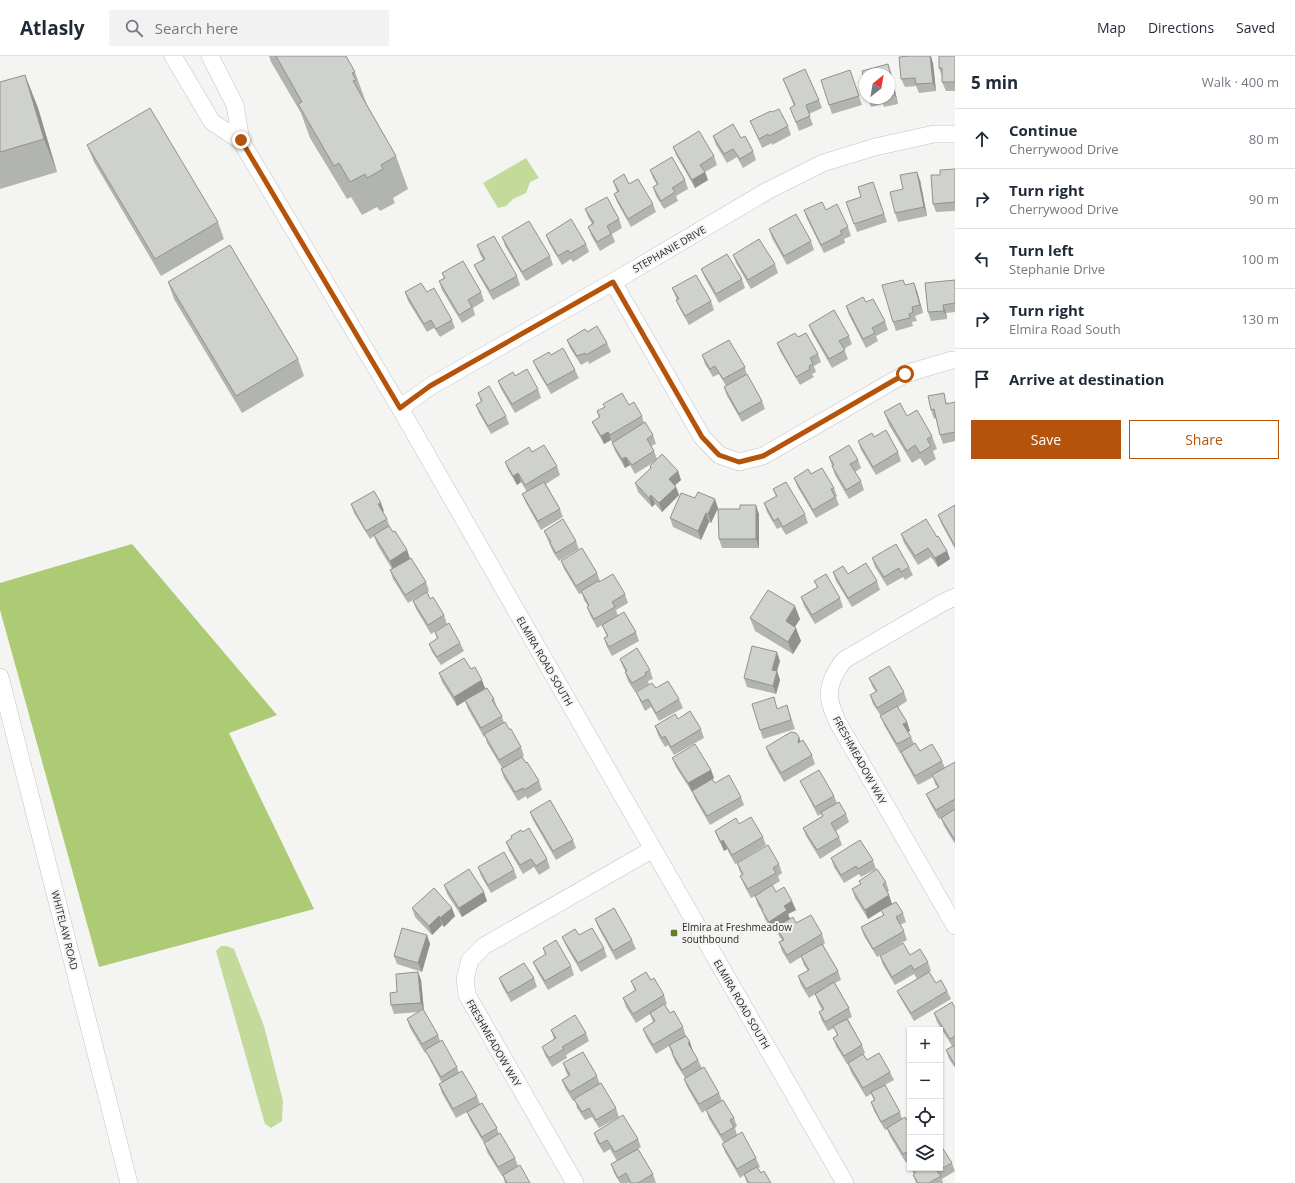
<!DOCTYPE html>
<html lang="en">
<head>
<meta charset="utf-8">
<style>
  body { margin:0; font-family:"Open Sans",sans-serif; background:#f2f2f3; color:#1f2937 }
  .controls { position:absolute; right:12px; bottom:12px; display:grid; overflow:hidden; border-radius:0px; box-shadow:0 1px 3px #0004 }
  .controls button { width:36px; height:36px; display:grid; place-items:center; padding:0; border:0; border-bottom:1px solid #e0e1e3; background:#fff; color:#1f2937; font:20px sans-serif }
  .compass { position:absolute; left:859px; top:12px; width:36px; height:36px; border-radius:50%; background:#fff; box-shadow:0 1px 3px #0004; rotate:31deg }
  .stop { position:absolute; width:12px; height:12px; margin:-9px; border:3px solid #b45309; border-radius:50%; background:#fff }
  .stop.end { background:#b45309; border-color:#fff; box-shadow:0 1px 4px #0008 }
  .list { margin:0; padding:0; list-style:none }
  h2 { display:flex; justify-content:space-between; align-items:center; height:52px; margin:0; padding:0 16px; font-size:17px }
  h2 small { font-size:13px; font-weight:400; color:#747a83 }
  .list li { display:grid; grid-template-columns:26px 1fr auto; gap:12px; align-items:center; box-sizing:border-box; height:60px; padding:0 16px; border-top:1px solid #e0e1e3 }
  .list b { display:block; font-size:15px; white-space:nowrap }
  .list p { margin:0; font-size:13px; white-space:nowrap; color:#747a83 }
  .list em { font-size:13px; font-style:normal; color:#747a83 }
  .actions { display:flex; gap:8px; padding:12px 16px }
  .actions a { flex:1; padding:9px 0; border:1px solid #b45309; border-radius:0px; text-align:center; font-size:14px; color:#b45309 }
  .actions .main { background:#b45309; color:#fff }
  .icon { flex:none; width:22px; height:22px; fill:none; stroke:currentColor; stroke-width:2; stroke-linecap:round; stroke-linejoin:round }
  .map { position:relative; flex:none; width:955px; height:1127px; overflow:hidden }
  header { display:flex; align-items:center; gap:24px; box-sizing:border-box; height:56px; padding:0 20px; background:#fff; border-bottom:1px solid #e0e1e3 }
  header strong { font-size:19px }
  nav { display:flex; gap:22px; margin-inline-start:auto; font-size:14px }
  .search { width:280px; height:36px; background:#f2f2f3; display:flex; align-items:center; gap:10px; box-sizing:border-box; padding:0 14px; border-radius:0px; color:#747a83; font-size:15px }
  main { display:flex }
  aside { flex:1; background:#fff }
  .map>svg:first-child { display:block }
  .green { fill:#c3da9a }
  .forest { fill:#adca75 }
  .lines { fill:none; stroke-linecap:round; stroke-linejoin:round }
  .minor-casing { stroke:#c1c2bf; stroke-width:18 }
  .minor { stroke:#fff; stroke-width:17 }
  .wall { fill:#b2b4b0 }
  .shaded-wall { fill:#919290 }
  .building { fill:#cfd1cd; stroke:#919290 }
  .route { stroke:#b45309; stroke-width:5 }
  .poi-dot { fill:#647c2f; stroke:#f4f5f2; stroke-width:1.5 }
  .labels { text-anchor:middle; stroke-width:4; stroke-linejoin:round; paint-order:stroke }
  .street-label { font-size:10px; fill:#282827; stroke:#f4f5f2 }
  .poi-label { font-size:10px; fill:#282827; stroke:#f4f5f2; text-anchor:start }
</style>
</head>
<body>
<header>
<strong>Atlasly</strong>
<div class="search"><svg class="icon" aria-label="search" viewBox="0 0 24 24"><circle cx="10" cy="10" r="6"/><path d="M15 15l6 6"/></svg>Search here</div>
<nav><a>Map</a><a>Directions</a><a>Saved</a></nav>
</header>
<main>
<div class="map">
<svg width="955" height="1127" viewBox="0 0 955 1127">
  <rect width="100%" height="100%" fill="#f4f5f2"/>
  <!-- green -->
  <path class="green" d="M526,102L539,122L530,126L526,137L513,143L506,150L498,152L483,127Z
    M221,890H227L234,893L264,970L283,1045L282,1065L271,1072L265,1068L216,895Z"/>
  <!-- forest -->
  <path class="forest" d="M132,488L277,659L229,677L314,853L99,911L0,554V527Z"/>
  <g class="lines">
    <defs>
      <path id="minor" d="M173,0L212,66L241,85
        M210,0L235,49L241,85L400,352L653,793L845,1127
        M613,226L702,381L719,399L739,406L763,400L905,318L952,304H955
        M400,352L431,330L613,226L767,135L823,107L875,91L934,78H955
        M955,541L942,547L844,604C835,616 827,629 830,645C831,651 835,659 837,665L955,870
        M0,621L129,1127
        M575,1127L467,939L465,923L470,904L484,890L653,793"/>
    </defs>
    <!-- minor casing -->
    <use href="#minor" class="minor-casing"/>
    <!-- minor -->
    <use href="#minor" class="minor"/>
  </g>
  <!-- wall -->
  <path class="wall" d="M269,0H346L355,16L367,49L396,100L408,133L393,142L395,147L380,155L377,151L362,159L351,141L347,143L310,82L301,57L271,6Z
    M955,0V35H946L942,26V20L939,12Z
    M933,7L936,35L919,37L916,30L905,31L901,23Z
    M888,8L891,17L898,48L884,51L883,48L871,51L868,42H889V18Z
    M850,14L862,49L832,58L829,49Z
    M25,19L38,52L57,116L0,133V26Z
    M783,23L819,44L822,52L809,58L813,69L799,75L790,52L794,50Z
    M772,56L788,70L791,79L772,89V87L762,92L750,65Z
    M713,80L753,95L756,104L743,112L737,101L727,107L716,89Z
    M87,89L218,166L224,183L161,220L94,106Z
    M673,91L714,100L717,109L705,116L708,124L695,132L676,99Z
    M955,113V155L936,156L933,148L940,119Z
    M650,114L685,124L688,133L676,140L678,145L664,153L656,140L653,131L657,129L653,122Z
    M920,124L927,160L898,166L895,157Z
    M613,125L629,128L653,148L656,156L631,171L617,146L614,138L617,136Z
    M873,126L887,166L857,176L846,146L861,141Z
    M585,153L619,163L622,172L612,178L615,186L600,195L591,179L588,171L592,168L588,161Z
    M804,154H826L848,171L851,180L844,183L845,187L824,197L807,163Z
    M769,173L811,185L814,194L787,209L772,182Z
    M546,179L586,188L589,196L573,206L571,203L562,209L549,187Z
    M502,181L550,200L553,209L526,225L505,190Z
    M477,189L517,220L520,229L493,244L478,218L474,209L483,204L480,198Z
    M733,199L775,208L778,217L751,233L736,207Z
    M701,213L742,223L745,232L719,247L705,222Z
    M442,217L481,236L484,245L473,252L475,259L462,267L442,234L439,225L444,223Z
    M903,224L905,229L917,235L923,257L915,260L917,265L912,266L913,270L896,275L893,266Z
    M955,224V256L946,257L947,263L931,265L928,256Z
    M168,226L298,303L304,320L242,357L174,243Z
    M672,232L711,245L714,254L689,269L680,253L676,244H677Z
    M405,236H427L452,264L455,272L440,281L434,272L427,276L408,245Z
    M866,246L885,265L888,274L876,280L878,285L866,292L849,259L846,250Z
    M809,269L849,280L852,288L844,293L848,303L832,312L812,277Z
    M587,276L607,287L611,296L589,308L588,305L581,309L570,292L567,284Z
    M798,281L818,298L821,306L814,310L816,316L812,318L814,321L800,329L780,295L777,287Z
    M551,299L575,314L579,322L551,338L537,314L533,305Z
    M702,299L745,311L747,320L762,345L765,353L742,366L727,340L724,331L726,330L719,318L713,321L705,308Z
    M515,320L538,333L541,342L515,357L501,333L498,325Z
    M478,337L506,360L509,368L491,378L479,357L476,349L481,346Z
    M947,346L948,348L955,346V385L943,388L940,379L936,362L934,363L931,354Z
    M603,348L629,349L642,360L644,367L653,379L656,388L651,390L654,395L657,403L678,415L681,424L675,429L676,431L679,439L662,456L655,448L652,451L638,436L635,427L650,413V410L654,406L635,418L630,409L625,412L615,395L611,384L604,388L596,374L592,366L599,362L597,355L605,351Z
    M884,356L907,360L932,380L937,393L933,395L936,403L925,410L920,402L912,407L889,369Z
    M874,381L898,396L901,405L876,419L861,394L858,385Z
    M532,396L557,410L560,419L546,428L560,453L563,461L541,474L526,447L522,438L527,436L521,426L517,429L508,414L505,406Z
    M829,401L858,404L861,412L855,416L861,425L864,434L849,443L835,419Z
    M811,418L834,432L837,440L836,441L839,449L816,462L797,430L794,422Z
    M773,433L805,458L808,467L786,479L781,471L777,473L767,456L764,447L776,441Z
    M351,448L384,455L383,456L387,463L390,471L393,476L407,494L410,502L426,526L429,535L408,547L393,523L390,514L392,513L377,488L374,480L370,483L354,457Z
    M955,449V493L941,467L938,459Z
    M718,452L711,467L709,466L701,484L673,471L670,462Z
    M759,458V492H722L719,483Z
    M544,475L576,485L579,493L559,505L553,496Z
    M901,478L937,481L947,495L950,503L938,511L931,501L918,509L904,487Z
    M872,502L909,511L913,519L905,524L903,521L887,530L875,511Z
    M561,505L597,517L600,525L625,538L628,547L616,554L618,560L636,576L639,585L612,600L607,591L604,582L607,581L602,569L597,572L590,559L587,551L588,550L584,544L582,537L579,538L564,513Z
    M833,516L848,518L877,525L880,534L852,551L836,525Z
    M814,525L840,542L843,551L815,568L804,550L801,541L817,531Z
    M430,543L444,559L447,568L431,578L416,553L413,545Z
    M750,562L800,563L795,571L801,585L793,598L755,575Z
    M435,576L460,587L464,595L441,609L432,596L429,588L437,583Z
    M620,603L650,614L653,623L648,625L649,628L635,636L628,625L625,616H626L623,611Z
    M780,605L777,615L780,624L776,638L747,631L744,622Z
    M471,613L494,643L497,651L502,660L504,667L521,691L524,700L522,701L539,725L542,734L527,743L526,740L518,745L504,722L501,713L502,712L487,687L485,680L484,681L468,653L465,645L457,650L442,626L439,617Z
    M869,622L904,636L907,645L898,651L907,666L910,675L908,676L911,681L914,688L920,695L942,705L945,712L955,706V788L944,770L941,762L939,763L930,747L926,738L938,732L935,728L933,721L918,729L904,704L901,697H900L884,669L881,660L873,648L870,639L876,636L872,630Z
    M656,632L679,643L683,652L659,665L651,651L645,655L640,645L636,636Z
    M778,652L790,658L795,673L763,683L760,674Z
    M678,663L701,673L704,682L674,699L668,689L665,691L658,679L655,670Z
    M766,691L812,699L815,708L784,726L769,700Z
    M672,702L711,714L714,722L712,723L715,727L741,741L744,749L710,769L695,743L692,735V736L676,711Z
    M800,725L834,740L837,747L846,758L849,766L836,775L839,781L842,789L820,803L806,780L803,772L822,760L821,758L818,760L804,733Z
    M530,756L573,784L576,792L556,804L533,764Z
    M739,768L763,781L766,789L735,808L727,793L724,795L718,783L715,775Z
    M511,780L547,803L550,812L539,819L534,811L523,818L509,794L506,786L512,783Z
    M831,802L873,804L876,813L861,821L859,818L844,827L834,811Z
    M737,807L779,808L782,817L778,820L780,825L772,830L776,836L796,854L788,858L790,863L796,867L822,878L825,887L823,889L838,915L841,924L835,927L849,952L852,961L848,963L862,989L865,997L863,998L867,1004L890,1016L894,1024L885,1029L900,1056L902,1063L910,1070V1110L908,1105L906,1107L890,1080L887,1073L885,1074L874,1055L871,1046L874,1044L871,1038L866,1041L851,1016L848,1008H847L836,990L833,982L837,979L834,972L828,975L822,965L819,956L822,954L818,946L815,938L809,942L801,929L798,920L808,915L804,909L801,901L790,908L782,895L779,886L782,884L779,880L777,872L772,874L765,863L763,857L758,849L755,840L751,842L744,829L740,820L742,819L740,816Z
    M478,811L514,814L517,822L491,837L481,820Z
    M859,825L886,826L889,835L887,836L889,839L892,848L903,857L906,866L900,869L904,875L907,884L877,901L864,880L861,871L883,859L882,854L868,863L855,842L852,833L860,828Z
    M444,829L487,845L462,861L447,838Z
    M412,852L455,860L444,871L442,869L432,879L415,861Z
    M595,863L632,884L636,893L616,904L598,871Z
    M427,879L430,888L422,916L397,908L394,900Z
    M579,879L604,892L607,901L581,916L566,890L562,881Z
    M543,892L571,910L574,919L548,934L537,915L533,906L545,899Z
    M910,899L928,906L931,915L929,916L936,927L947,935L951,943L914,965L901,943L897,935L917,923L914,918L895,929L883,909L880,900Z
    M418,916L421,924L424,955L438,979L440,985L457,1011L459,1017L477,1040L480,1048L497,1072L499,1078L515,1102L518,1110L530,1127H505L503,1120H502L487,1096L485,1089L470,1064L467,1056L456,1062L442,1037L439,1028L442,1027L429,1002L426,996L425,997L410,972L407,963L418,956L394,958L391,949L397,936Z
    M499,922H534L537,931L511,946L502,930Z
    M651,924L664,939L667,948L665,949L670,957L683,971L686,980L693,995L698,1004L702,1012L719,1037L722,1045L734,1062L737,1070L735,1072L737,1079L756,1102L760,1111L758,1112L761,1117L771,1127H747L744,1119L740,1122L725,1096L722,1088L724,1087L709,1063L706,1054L702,1057L687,1031L684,1023L685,1022L675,1006L669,990L656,998L646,981L643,973L653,966L650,958L636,967L626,951L623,942L635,935L631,925Z
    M955,952V1012L949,1003L946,994L952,990L937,966L934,957Z
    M551,974L586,977L589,985L566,999L567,1002L552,1011L545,999L542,991L554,983Z
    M563,1007L597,1020L600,1028L616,1052L619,1061L599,1072L592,1061L585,1064L577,1052L575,1044L573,1045L565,1032L562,1024L568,1020L566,1016Z
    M594,1077L638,1083L641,1091L638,1093L653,1118L656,1127H629V1126L627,1127H620L614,1117L611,1108L617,1105L610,1093L604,1097L597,1086Z
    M952,1107L955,1115L942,1123L943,1127H916L913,1119L914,1118L911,1112H940Z"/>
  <!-- shaded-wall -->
  <path class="shaded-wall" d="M930,0H931L933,7L936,35L933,27Z
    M888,8L891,17L898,48L895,39Z
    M25,19L38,52L57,116L44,83Z
    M705,116L708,124L695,132L692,124Z
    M917,116L920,124L927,160L924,151Z
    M914,227L917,235L923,257L920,249Z
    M943,249L946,257L947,263L944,255Z
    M608,376L611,384L604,388L601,380Z
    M626,401L630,409L625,412L622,403Z
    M678,415L681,424L672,432L669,423Z
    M518,417L521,426L517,429L513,420Z
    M676,431L679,439L662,456L659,447Z
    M651,439L655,448L652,451L649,442Z
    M715,443L718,452L711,467L708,458Z
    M381,447L384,455L381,457L378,448Z
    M756,449L759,458V492L756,483Z
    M706,457L709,466L701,484L698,475Z
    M407,494L410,503L393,513L390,505Z
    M947,495L950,503L938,511L935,502Z
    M795,550L800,563L790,578L786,565Z
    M796,572L801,585L793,598L788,586Z
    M777,596L780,605L777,615L780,624L776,638L773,630L772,614Z
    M482,624L485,632L457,650L454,641Z
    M907,666L910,675L906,677L903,668Z
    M799,681L802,690L798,687Z
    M711,714L714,722L692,736L688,727Z
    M723,784L727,793L724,795L721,786Z
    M484,836L487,845L462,861L459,852Z
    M889,839L892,848L868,863L865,854Z
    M792,845L796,854L788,858L790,863L772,874L769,866L784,850Z
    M452,852L455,860L444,871L440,862Z
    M439,860L442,869L432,879L429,870Z
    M427,879L430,888L422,916L418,907Z
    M418,916L421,924L424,955L421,947Z
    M690,986L693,995L688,987Z"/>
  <!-- building -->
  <path class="building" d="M276,0H346L355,16L352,17L356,24L353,25L396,100L381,109L383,113L367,122L365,118L350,126L339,107L334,110L298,48L302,46Z
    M909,0H930L933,27L916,28L915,22L901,23L899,1Z
    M939,0H955V26H942V12H939Z
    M888,8L895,39L889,41V18H865V29L862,15Z
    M805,13L819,44L806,49L810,60L796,66L790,52L795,49L783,23Z
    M850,14L859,40L829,49L821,24Z
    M25,19L44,83L0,96V26Z
    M150,52L218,166L155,203L87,89Z
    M779,53L788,70L769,80L768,78L759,83L750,65L771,55L772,56Z
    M733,68L741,82L745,80L753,95L740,103L733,93L724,98L713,80Z
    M699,75L714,100L700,109L705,116L692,124L673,91Z
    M672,101L685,124L672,132L675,136L661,145L653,131L658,128L650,114Z
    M955,113V146L933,148L931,119H940V114Z
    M917,116L924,151L895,157L890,136L903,133L900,119Z
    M624,118L629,128L638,123L653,148L628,163L614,138L619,135L613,125Z
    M873,126L884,158L854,168L846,146L861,141L858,131Z
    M607,141L619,163L607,170L611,178L597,186L588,171L594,167L585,153Z
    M822,146L826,154L837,148L848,171L840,175L842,178L821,189L804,154Z
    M796,158L811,185L784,200L769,173Z
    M571,163L586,188L570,197L568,194L558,200L546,179Z
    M529,165L550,200L522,216L502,181Z
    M494,180L517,220L490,235L474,209L485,203L477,189Z
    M759,183L775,208L748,224L733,199Z
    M230,189L298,303L236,340L168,226Z
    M727,198L742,223L716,238L701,213Z
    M463,205L481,236L468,244L472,251L459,259L439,225L445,222L442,217Z
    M696,219L711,245L685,260L676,244L679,243L672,232Z
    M903,224L905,229L914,227L920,249L912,251L913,256L909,258L910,262L893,266L882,229Z
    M955,224V247L943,249L944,255L928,256L925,227Z
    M421,227L427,236L434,232L452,264L436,273L431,264L424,268L405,236Z
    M863,241L866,246L873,243L885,265L872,272L875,277L863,283L846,250Z
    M834,254L849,280L839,285L845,294L829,303L809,269Z
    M597,270L607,287L586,299L585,297L577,300L567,284L585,273L587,276Z
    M795,277L798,281L806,277L818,298L810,302L813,308L809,310L810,313L796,321L777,287Z
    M729,284L745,311L723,323L715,310L710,313L702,299Z
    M563,292L575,314L547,329L533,305L549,296L551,299Z
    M527,313L538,333L512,348L498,325L513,316L515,320Z
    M747,318L762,345L739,358L724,331Z
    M489,330L506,360L488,370L476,349L482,345L478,337Z
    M622,337L629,349L634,346L642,360L610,379L608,376L601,380L592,366L600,361L597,355L605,351L603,348Z
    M944,337L946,348L955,346V376L940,379L934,353L931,354L928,340Z
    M900,347L907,360L917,354L932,380L927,383L931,390L920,397L915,389L907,395L884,356Z
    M645,366L653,379L647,383L654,395L632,409L626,401L622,403L612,387Z
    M886,374L898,396L873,411L858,385L872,377L874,381Z
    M544,389L557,410L525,429L518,417L513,420L505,406L529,391L532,396Z
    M849,389L858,404L850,408L861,425L846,434L832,410L834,409L829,401Z
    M662,398L678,415L669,423L676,431L659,447L651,439L649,442L635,427L651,412L650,410Z
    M822,412L834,432L831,433L835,441L813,454L794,422L808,413L811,418Z
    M544,426L560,453L538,465L522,438Z
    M786,426L805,458L783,471L778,462L774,465L764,447L777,440L773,433Z
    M374,435L381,447L378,448L387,463L366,475L351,448Z
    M698,436L715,443L708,458L706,457L698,475L670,462L681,437L695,442Z
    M740,449H756V483H719L718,453H740Z
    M955,449V490L938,459Z
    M563,463L576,485L556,497L550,487L551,486L544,475Z
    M926,463L937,481L938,480L947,495L935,502L928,492L915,500L901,478Z
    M389,470L393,476L395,475L407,494L390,505L374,479Z
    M896,488L909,511L901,516L899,512L884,521L872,502Z
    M582,492L597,517L576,530L561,505Z
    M411,502L426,526L405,539L390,514Z
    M866,507L877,525L848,542L833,516L843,510L848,518Z
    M613,518L625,538L612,546L615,551L594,563L587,551L589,549L581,535L598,525L599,526Z
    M826,518L840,542L812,559L801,541L818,531L814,525Z
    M768,534L795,550L786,565L796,572L788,586L750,562Z
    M427,536L430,543L433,541L444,559L428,569L413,545Z
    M624,556L636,576L609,591L604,582L608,580L602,569Z
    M449,567L460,587L437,601L429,588L438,582L435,576Z
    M752,590L777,596L772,614L777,615L773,630L744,622Z
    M637,592L650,614L645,617L646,619L632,627L625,616L627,615L620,603Z
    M464,602L471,613L475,611L482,624L454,641L439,617Z
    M889,610L904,636L877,652L870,639L877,635L869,622Z
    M668,625L679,643L656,657L648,643L642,646L636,636L652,627L656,632Z
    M487,632L494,643L492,644L502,660L481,672L465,644Z
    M774,641L777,653L787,649L791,664L760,674L752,648Z
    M897,650L907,666L903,668L911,681L897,688L880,660Z
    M690,655L701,673L671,691L665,680L662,682L655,670L675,658L678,663Z
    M505,666L509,673H511L521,691L499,704L484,678Z
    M791,676L796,677L799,681L798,687L803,684L812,699L781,717L766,691Z
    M915,687L920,695L932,688L942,705L915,720L901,696Z
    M695,688L711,714L688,727L672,702Z
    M522,701L526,707L527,706L539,725L524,734L523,732L515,736L501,713Z
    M955,706V743L936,754L926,738L939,731L932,719Z
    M819,714L834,740L815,751L800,725Z
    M729,719L741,741L707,760L692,735L712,723L715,727Z
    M550,744L573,784L553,795L530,756Z
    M839,746L846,758L831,767L839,781L817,794L803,772L823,760L821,756Z
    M955,753V784L941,762Z
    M751,761L763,781L732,799L723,784L721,786L715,775L736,762L739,768Z
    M529,772L547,803L536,810L531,803L520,809L506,786L512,782L511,780L521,774L523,776Z
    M860,784L873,804L858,813L856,810L841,819L831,802Z
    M768,789L779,808L773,812L776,817L748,833L740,820L743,818L737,807Z
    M504,796L514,814L488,829L478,811Z
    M469,813L484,836L459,852L444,829Z
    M877,813L886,826L883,828L889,839L865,854L852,833L861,828L859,825Z
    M772,829L776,836L784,831L792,845L784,850L787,854L769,866L762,855L763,854L755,840Z
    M434,832L452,852L440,862L439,860L429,870L412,852Z
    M896,846L903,857L896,861L904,875L873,893L861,871L884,859L881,854Z
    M614,852L632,884L613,895L595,863Z
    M811,859L822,878L787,899L779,886L784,884L776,871L793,861L796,867Z
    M402,872L427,879L418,907L394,900Z
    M592,872L604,892L578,907L562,881L575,873L579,879Z
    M556,884L571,910L545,925L533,906L546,898L543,892Z
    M903,887L910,899L920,893L928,906L914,914L911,909L892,921L880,900Z
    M822,888L838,915L806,933L798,920L809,914L801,900Z
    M524,907L534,922L508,937L499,922Z
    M418,916L421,947L391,949L390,937L397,936L396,918Z
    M646,916L651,924L654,922L664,939L633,958L623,942L636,934L631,925Z
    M929,916L936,927L941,924L947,935L911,957L897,935Z
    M834,926L849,952L825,966L819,956L824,953L815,938Z
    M952,946L955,952V980L950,983L934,957Z
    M664,948L670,957L674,955L683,971L653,989L643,973L655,965L650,957Z
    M423,953L438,979L422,988L407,963Z
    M575,959L586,977L562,991L564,993L549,1002L542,991L556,982L551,974Z
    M847,963L862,989L844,1000L833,982L838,979L833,970Z
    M686,980L690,986L688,987L698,1004L682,1014L672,997L673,996L669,989Z
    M442,984L457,1011L441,1021L425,994Z
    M955,989V1009L946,994Z
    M583,996L597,1020L570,1036L562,1024L570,1019L563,1007Z
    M879,997L890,1016L863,1032L848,1007L863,998L867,1004Z
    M704,1011L719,1037L699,1048L684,1023Z
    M462,1015L477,1040L453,1053L439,1028Z
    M601,1027L616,1052L596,1064L589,1052L582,1056L574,1043Z
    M885,1029L900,1056L881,1066L871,1046L875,1044L871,1036Z
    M723,1044L734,1062L730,1064L734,1071L721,1079L706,1054Z
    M482,1047L497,1072L482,1081L467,1056Z
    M623,1059L638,1083L615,1096L607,1084L600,1088L594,1077Z
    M905,1061L910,1070V1094L903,1098L887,1072Z
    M742,1076L756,1102L737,1113L722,1088Z
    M500,1077L515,1102L498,1111L484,1087Z
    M940,1088L952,1107L937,1115L941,1120L929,1127H918L913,1119L915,1117L912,1112H940Z
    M638,1093L653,1118L638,1127H631L626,1117L618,1122L611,1108Z
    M520,1109L530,1127H507L503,1119Z
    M757,1111L761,1117L764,1115L771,1127H749L744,1118Z"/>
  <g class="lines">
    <!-- route -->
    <path class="route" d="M241,84L400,352L430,330L613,226L702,381L719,399L739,406L763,400L905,318"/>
  </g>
  <!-- markers -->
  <rect class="poi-dot" x="670" y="873" width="8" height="8" rx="2"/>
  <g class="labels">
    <!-- street labels -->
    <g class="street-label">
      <text transform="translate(669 193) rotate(-30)" y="4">STEPHANIE DRIVE</text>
      <text transform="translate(545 605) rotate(60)" y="4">ELMIRA ROAD SOUTH</text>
      <text transform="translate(860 704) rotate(61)" y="4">FRESHMEADOW WAY</text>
      <text transform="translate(65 874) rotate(76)" y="4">WHITELAW ROAD</text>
      <text transform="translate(742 948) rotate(60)" y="4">ELMIRA ROAD SOUTH</text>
      <text transform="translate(494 987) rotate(60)" y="4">FRESHMEADOW WAY</text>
    </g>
    <!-- poi labels -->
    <g class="poi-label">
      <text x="682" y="875">Elmira at Freshmeadow<tspan x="682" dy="12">southbound</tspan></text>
    </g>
  </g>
</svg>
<div class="controls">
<button>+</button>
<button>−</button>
<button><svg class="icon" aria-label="locate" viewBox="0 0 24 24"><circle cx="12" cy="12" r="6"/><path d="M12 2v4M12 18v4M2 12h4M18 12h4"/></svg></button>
<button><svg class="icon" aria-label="layers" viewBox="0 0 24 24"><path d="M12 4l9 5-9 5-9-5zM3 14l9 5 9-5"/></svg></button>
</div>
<svg class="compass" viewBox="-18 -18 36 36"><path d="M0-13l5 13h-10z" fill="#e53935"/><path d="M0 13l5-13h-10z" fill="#747a83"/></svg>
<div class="stop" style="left:905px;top:318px"></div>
<div class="stop end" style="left:241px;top:84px"></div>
</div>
<aside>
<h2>5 min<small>Walk · 400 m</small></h2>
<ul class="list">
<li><svg class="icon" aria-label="ahead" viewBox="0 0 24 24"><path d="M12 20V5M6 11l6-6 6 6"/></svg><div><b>Continue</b><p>Cherrywood Drive</p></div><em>80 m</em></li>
<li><svg class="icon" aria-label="right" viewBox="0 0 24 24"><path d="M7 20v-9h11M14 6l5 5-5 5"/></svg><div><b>Turn right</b><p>Cherrywood Drive</p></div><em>90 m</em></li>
<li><svg class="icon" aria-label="left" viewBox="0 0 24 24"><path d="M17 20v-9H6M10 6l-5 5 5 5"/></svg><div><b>Turn left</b><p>Stephanie Drive</p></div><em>100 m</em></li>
<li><svg class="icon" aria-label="right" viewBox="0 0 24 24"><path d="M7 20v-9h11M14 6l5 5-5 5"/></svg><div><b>Turn right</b><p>Elmira Road South</p></div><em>130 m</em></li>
<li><svg class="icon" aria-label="arrive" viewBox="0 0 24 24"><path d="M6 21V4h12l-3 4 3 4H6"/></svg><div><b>Arrive at destination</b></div></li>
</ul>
<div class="actions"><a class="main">Save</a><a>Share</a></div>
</aside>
</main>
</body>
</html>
